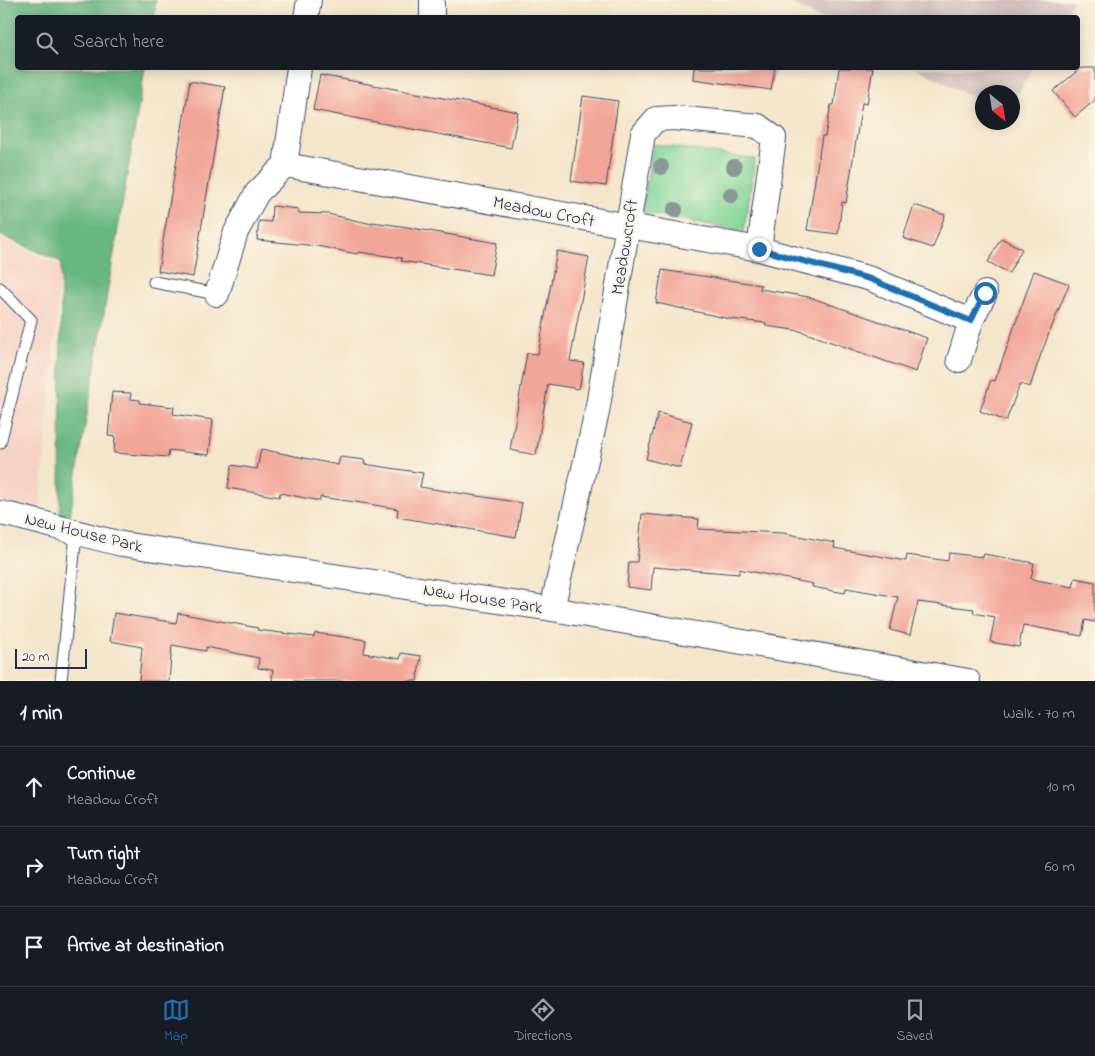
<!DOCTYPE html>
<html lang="en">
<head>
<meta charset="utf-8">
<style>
  body { margin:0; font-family:"Indie Flower",sans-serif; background:#242831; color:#f1f3f6 }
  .compass { position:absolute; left:975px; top:85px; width:45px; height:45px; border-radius:50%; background:#171b24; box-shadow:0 2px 12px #0003; rotate:150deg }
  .scale { position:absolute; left:15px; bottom:12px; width:72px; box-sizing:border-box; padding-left:5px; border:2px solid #1b2f5e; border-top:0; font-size:14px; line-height:18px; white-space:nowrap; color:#1b2f5e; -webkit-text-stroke:4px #fcf5e5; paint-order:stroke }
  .stop { position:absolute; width:15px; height:15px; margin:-11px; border:4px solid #1f6fb2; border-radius:50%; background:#fff }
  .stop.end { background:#1f6fb2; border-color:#fff; box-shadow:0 1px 5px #0008 }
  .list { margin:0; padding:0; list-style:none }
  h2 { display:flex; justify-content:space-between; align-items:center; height:65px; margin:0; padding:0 20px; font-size:21px }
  h2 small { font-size:16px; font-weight:400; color:#9ea1a6 }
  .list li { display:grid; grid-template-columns:32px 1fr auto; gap:15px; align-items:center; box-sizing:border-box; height:80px; padding:0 20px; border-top:1px solid #363941 }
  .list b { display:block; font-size:19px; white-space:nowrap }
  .list p { margin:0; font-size:16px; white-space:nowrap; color:#9ea1a6 }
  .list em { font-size:16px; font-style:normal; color:#9ea1a6 }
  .icon { flex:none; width:28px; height:28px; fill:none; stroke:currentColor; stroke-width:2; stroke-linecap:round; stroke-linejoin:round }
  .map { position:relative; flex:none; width:1095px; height:681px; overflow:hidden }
  .search { position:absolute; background:#171b24; box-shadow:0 2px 12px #0003; left:15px; right:15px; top:15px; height:55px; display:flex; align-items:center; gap:12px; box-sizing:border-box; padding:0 18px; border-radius:5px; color:#9ea1a6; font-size:19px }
  .sheet { height:305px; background:#171b24 }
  nav { display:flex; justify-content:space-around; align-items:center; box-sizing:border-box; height:70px; border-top:1px solid #363941; background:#171b24; font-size:14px; color:#9ea1a6 }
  nav a { display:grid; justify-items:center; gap:2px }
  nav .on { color:#1f6fb2 }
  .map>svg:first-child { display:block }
  .built { fill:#f6d2c4 }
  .industrial { fill:#d1bfbe }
  .green { fill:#80d598; stroke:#4e827b }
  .forest { fill:#68b680; stroke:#42726f }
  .building { fill:#f2a698 }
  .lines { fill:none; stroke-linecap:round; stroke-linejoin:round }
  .lane-casing { stroke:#3c4a6e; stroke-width:13 }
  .street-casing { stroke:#3c4a6e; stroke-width:26 }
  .lane { stroke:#fff; stroke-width:11 }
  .street { stroke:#fff; stroke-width:24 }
  .tree { fill:#8a9897 }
  .route { stroke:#1f6fb2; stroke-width:6 }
  .labels { text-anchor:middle; stroke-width:5; stroke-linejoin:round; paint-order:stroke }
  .street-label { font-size:18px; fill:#1b2f5e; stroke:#fcf5e5 }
</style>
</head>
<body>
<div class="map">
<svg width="1095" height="681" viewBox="0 0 1095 681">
  <rect width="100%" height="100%" fill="#fcf5e5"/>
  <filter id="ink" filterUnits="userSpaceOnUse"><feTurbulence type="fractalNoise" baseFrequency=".02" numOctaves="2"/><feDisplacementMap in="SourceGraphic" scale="10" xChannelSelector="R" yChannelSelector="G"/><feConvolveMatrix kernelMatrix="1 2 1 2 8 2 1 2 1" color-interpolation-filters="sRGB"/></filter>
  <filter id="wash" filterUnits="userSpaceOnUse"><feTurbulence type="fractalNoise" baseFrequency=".0096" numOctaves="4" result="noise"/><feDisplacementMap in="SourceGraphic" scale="20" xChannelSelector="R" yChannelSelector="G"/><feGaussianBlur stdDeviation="1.12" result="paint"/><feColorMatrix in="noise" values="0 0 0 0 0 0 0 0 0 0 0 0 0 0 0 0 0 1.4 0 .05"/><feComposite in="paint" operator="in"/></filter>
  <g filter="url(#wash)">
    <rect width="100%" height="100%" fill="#f4e6cb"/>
    <!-- built -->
    <path class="built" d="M0,238L61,267L39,520L0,501Z"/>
    <!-- industrial -->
    <path class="industrial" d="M785,0H1073L1063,17L819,18Z
      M916,68H915H1033L1013,103L1012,92H982V102Z"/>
    <!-- green -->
    <path class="green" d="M653,144L755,159L744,231L642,212Z"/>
    <!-- forest -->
    <path class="forest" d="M0,0H156L154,17L18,18V68H145L70,516L60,526L61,262L0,235Z"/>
    <g id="blocks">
      <!-- building -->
      <path class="building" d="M694,68H775L771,90L693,79Z
        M839,68H873L867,104L862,103L846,203L842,202L838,234L807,230L822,136H825L831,105H834Z
        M1081,68H1095V100L1075,117L1053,91Z
        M320,75L518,112L511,148L313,110Z
        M190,81L225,87L193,277L158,271Z
        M583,96L618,101L606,186L571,181Z
        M914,205L945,215L933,248L903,238Z
        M272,206L298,209V213L328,214L372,224V222L401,226L497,243L491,275L401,261L402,258L358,252L357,254L317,246L257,240L259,221L271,222Z
        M1001,238L1022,249L1009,273L988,262Z
        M557,251L589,257L570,361L584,363L579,389L548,384L536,455L510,450L527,353L538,354Z
        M662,270L761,285L760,289L809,297L927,338L916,372L800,331L766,326V323L730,319L656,303Z
        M1034,271L1069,284L1042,351L1030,387L1020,384L1006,421L980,411L991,380L995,381Z
        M112,392L131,393L130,399L140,400V403L174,407L173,414L213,420L209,455L169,450L168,457L114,453L115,437L108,436Z
        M658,413L692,422L680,468L646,459Z
        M261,449L338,465L340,457L365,460L364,464L423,473L420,487L522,503L516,537L397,517L398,509L369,504L320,497V501L280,493L279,497L228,488L232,465L257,469Z
        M642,514L699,519L698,529L783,533L835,543L834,548L906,561L907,555L948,561L949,553L983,557L984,554L1034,563L1031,579L1073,587L1075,578L1095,582V622L1085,620L1082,636L1023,625L1019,647L990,642L995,617L973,613L974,609L918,602L910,635L890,630L898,597L846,588L845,593L812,587L813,584L739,569V574L653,567L651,590L627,587L629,562H637Z
        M114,613L176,623L178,613L258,628L257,630L314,637L315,633L366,640L364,653L400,659L401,653L421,656L417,681H272L273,670L258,668L259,658L206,647V651L172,645L169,681H139L142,647L110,641Z"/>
    </g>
  </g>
  <g filter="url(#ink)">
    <use href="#blocks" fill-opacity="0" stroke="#3c4a6e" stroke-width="1"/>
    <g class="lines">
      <defs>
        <path id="lane" d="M154,282L217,294
          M0,288L31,320L0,443
          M61,681L76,534"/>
        <path id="street" d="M306,18L309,0
          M432,18V0
          M285,165L759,249L871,279L971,321
          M217,294L236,232L257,193L285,165L299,68
          M959,360L971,321L985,293
          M0,513C41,521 81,535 122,544L552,609L968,681
          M552,609L597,412L643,134L656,119L674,118L758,126L774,138L759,249"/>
      </defs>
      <!-- lane casing -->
      <use href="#lane" class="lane-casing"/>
      <!-- street casing -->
      <use href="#street" class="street-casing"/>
      <!-- lane -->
      <use href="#lane" class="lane"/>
      <!-- street -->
      <use href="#street" class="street"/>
    </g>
    <!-- trees -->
    <g class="tree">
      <circle cx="661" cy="167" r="8"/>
      <circle cx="734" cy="167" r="8"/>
      <circle cx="731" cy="195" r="8"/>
      <circle cx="675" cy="210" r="8"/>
    </g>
  </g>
  <g class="lines" filter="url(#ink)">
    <!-- route -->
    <path class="route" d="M759,249L870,279L971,321L985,293"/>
  </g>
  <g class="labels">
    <!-- street labels -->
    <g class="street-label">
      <text transform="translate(544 211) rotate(11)" y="6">Meadow Croft</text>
      <text transform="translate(624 247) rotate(-81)" y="6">Meadowcroft</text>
      <text transform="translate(84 532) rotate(14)" y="6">New House Park</text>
      <text transform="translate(483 598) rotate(9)" y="6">New House Park</text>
    </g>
  </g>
</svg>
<svg class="compass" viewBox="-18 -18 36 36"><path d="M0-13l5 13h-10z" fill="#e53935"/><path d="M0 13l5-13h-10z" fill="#9ea1a6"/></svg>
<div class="scale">20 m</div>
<div class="stop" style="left:985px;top:293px"></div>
<div class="stop end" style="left:759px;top:249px"></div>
<div class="search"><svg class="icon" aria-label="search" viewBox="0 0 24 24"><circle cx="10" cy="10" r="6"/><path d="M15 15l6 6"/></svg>Search here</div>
</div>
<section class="sheet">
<h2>1 min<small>Walk · 70 m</small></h2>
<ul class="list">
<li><svg class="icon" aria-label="ahead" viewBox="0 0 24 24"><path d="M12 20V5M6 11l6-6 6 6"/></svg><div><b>Continue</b><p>Meadow Croft</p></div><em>10 m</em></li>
<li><svg class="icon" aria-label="right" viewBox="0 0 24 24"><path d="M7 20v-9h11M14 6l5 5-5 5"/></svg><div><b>Turn right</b><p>Meadow Croft</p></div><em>60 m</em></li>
<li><svg class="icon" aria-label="arrive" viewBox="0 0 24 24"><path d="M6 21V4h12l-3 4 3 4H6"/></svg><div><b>Arrive at destination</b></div></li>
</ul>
</section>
<nav>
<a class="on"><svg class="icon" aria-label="map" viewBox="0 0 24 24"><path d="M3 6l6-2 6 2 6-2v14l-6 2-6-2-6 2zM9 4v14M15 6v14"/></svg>Map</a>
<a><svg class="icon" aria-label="directions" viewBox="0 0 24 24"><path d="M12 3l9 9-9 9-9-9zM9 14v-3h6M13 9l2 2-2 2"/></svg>Directions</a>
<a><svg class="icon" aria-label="saved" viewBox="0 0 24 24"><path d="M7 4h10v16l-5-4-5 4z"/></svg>Saved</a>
</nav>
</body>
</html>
